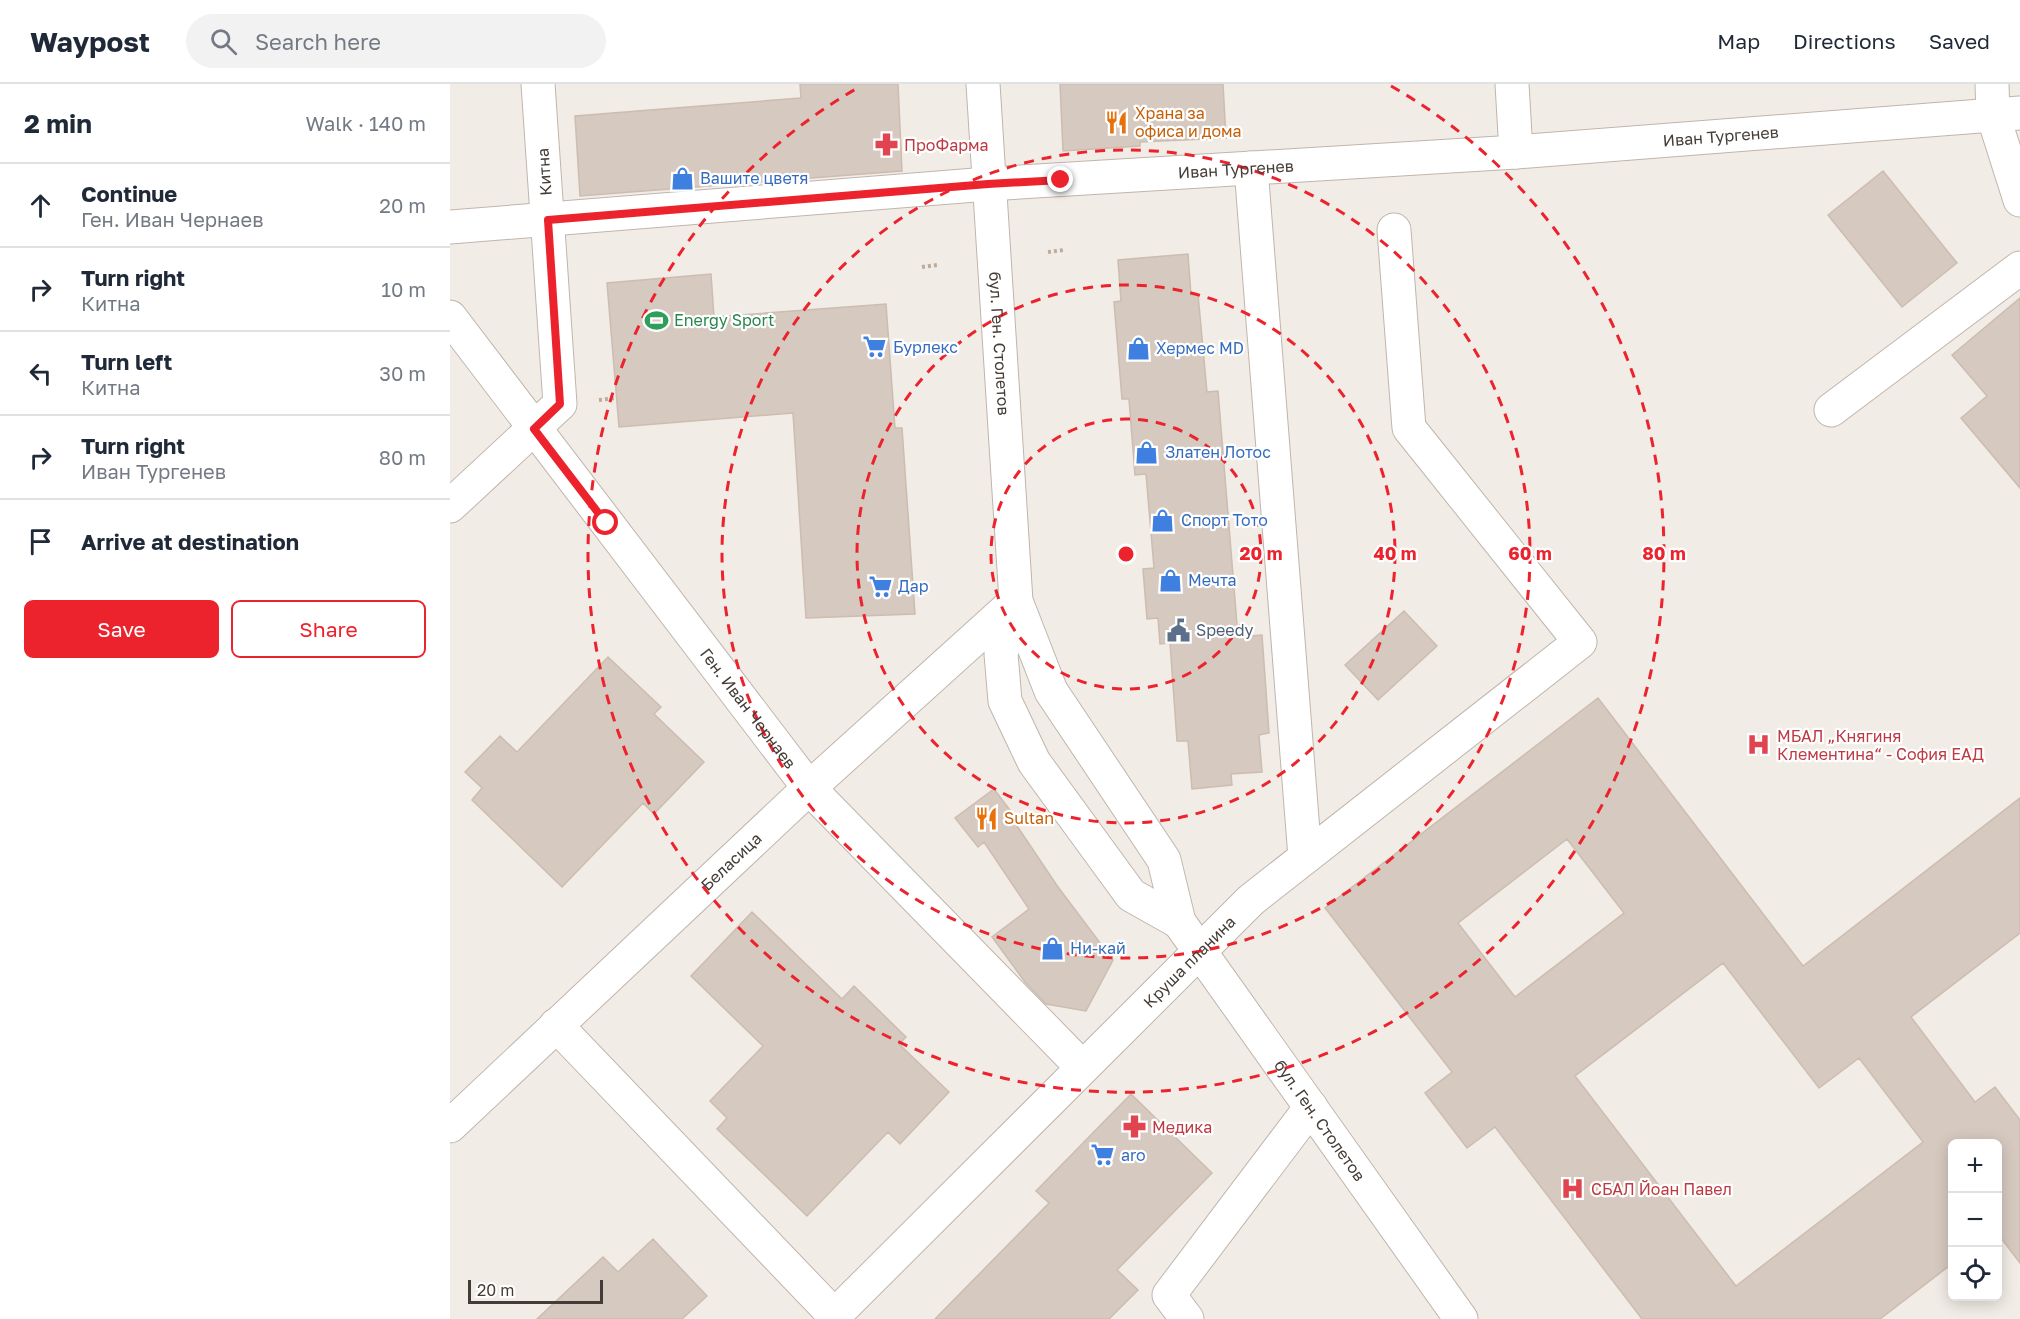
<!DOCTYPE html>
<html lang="en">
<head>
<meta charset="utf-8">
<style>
  body { margin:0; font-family:"Golos Text",sans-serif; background:#f2f2f3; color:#1f2937 }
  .controls { position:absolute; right:18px; bottom:18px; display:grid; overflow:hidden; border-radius:9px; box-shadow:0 3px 15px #0003 }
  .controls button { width:54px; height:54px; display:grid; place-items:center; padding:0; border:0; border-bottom:2px solid #e0e1e3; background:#fff; color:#1f2937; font:30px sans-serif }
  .scale { position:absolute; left:18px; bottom:15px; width:135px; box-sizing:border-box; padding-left:6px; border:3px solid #443c36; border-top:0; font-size:16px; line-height:21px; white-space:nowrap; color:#443c36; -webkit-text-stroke:4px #fff; paint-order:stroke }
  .stop { position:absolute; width:18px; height:18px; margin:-14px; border:4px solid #ec232d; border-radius:50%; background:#fff }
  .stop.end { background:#ec232d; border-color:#fff; box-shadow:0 2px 6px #0008 }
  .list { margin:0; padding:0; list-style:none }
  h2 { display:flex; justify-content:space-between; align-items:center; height:78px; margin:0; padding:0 24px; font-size:26px }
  h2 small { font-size:20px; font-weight:400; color:#747a83 }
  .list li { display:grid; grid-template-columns:39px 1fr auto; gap:18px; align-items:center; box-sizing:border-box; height:84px; padding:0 24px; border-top:2px solid #e0e1e3 }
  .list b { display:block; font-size:22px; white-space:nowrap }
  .list p { margin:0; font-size:20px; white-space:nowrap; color:#747a83 }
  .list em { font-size:20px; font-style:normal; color:#747a83 }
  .actions { display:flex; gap:12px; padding:18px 24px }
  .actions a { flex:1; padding:14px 0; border:2px solid #ec232d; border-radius:9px; text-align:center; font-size:21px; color:#ec232d }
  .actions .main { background:#ec232d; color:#fff }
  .icon { flex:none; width:33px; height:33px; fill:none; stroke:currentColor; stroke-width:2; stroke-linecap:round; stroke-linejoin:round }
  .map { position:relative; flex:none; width:1570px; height:1235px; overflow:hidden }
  header { display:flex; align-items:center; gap:36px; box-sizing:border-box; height:84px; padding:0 30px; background:#fff; border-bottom:2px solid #e0e1e3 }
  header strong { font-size:28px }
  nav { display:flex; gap:33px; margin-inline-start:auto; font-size:21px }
  .search { width:420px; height:54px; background:#f2f2f3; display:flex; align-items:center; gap:15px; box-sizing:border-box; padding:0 21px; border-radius:33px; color:#747a83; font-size:22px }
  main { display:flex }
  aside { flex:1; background:#fff }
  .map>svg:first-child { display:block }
  .building { fill:#d6c9c0; stroke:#cdbcb0; stroke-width:1.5; fill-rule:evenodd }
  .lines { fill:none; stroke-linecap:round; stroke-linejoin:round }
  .minor-casing { stroke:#c0b5ad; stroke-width:35 }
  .path { stroke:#beab9c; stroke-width:4; stroke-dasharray:3 3; stroke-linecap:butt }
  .minor { stroke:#fff; stroke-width:33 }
  .route { stroke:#ec232d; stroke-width:8 }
  .ring { fill:none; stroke:#ec232d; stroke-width:3; stroke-dasharray:10 8 }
  .labels { text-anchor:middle; stroke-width:4.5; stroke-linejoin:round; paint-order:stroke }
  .food-label { font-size:16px; fill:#c56008; stroke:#fff; text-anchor:start }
  .street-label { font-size:16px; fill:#443c36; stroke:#fff }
  .health-label { font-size:16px; fill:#be3a42; stroke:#fff; text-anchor:start }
  .shop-label { font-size:16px; fill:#366cbe; stroke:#fff; text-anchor:start }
  .leisure-label { font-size:16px; fill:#27864d; stroke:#fff; text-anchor:start }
  .service-label { font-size:16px; fill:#4e5e75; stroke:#fff; text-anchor:start }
  .centre { fill:#ec232d; stroke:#fff; stroke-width:3 }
  .ring-label { font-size:18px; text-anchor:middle; font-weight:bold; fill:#ec232d; stroke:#fff; stroke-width:4.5; stroke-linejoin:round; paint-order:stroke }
</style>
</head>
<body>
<header>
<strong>Waypost</strong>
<div class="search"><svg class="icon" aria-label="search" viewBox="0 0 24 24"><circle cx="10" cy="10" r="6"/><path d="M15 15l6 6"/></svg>Search here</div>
<nav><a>Map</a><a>Directions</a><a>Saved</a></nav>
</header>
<main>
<aside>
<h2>2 min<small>Walk · 140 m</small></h2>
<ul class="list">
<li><svg class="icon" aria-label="ahead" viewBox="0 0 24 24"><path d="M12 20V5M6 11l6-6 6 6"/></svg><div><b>Continue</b><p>Ген. Иван Чернаев</p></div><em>20 m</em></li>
<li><svg class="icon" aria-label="right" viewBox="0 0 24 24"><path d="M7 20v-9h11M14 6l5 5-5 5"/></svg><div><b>Turn right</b><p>Китна</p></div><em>10 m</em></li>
<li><svg class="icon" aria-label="left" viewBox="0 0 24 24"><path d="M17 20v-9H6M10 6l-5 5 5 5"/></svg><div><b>Turn left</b><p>Китна</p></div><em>30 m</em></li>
<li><svg class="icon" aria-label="right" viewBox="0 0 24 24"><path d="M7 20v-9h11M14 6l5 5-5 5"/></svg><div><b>Turn right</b><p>Иван Тургенев</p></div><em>80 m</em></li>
<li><svg class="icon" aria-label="arrive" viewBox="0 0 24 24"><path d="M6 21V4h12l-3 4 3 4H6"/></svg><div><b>Arrive at destination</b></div></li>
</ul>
<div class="actions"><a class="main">Save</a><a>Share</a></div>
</aside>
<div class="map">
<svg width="1570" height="1235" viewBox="0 0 1570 1235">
  <rect width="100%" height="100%" fill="#f2ece6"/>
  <!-- building -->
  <path class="building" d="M350,0H448L452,87L130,112L125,32L351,14Z
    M610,0H773L776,54L690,58V62L613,67Z
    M1433,87L1507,179L1452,223L1378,131Z
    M738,170L741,211L748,210L757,308L768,307L788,553L812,551L819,649L809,651L812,688L781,690L782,701L742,705L738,657H727L720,559L710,560L708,534L697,535L693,485L704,484L696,390L685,391L679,315H672L664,218L671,217L668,176Z
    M261,190L264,233L436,220L445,344H452L465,530L356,534L343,329L169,343L157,199Z
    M1570,214V404L1511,334L1537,312L1502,271Z
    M954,527L987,562L928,616L895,581Z
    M158,573L211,623L204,630L254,678L204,730L193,719L112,803L22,716L32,704L15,688L50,652L67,668Z
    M1148,614L1353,882L1570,714V849L1461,933L1525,1018L1545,1003L1570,1036V1179L1548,1150V1059H1503V1179L1430,1235H1192L1045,1043L1017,1064L975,1009L1002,988L875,824ZM1117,755L1174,829L1065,913L1008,839ZM1273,879L1369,1004L1409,974L1473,1058L1286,1202L1125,992Z
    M544,705L566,734L563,736L608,803L663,876L636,927L596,920L575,898L542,853L579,825L534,758L528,763L505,734Z
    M302,828L392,915L404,902L456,953L449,960L499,1008L450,1060L438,1048L357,1132L267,1045L277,1034L260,1017L313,962L241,892Z
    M681,1010L762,1089L667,1186L688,1206L659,1235H485L599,1119L586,1107Z
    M203,1155L257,1212L232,1235H87L153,1173L168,1188Z"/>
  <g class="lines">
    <defs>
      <g id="minor">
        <path id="s1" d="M533,0L566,517L601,607L714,776L729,838L1011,1235"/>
        <path d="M1062,0L1066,68"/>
        <path d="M1542,0L1543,31L1570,116"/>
        <path d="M801,84L855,773"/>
        <path id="s2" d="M0,143L538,100L1066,68L1570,29"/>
        <path id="s3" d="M0,233L359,704L632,983"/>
        <path d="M1381,326L1570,184"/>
        <path d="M0,422L110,320L88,0"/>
        <path d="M566,517L551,570L555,617L584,678L681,811L729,838"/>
        <path d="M106,941L384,1231"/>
        <path id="s4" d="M0,1042L359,704L566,517"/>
        <path id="s5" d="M381,1235L801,816L1130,558L959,344L944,146"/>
        <path d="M737,1235L719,1211L861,1023"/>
      </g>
    </defs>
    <!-- minor casing -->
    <use href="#minor" class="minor-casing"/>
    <!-- path -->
    <path class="path" d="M598,168L614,166
      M472,183L487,181
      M149,316L166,314"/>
    <!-- minor -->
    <use href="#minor" class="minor"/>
  </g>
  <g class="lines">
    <!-- route -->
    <path class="route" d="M156,439L84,345L110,320L98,136L538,100L611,96"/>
  </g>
  <!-- distance rings -->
  <g class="ring">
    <circle cx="676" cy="470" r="135"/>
    <circle cx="676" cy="470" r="269"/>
    <circle cx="676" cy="470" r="404"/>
    <path d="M941 2A538 538 0 1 1 411 2"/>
  </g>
  <!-- icons -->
  <defs>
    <symbol id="restaurant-bare" viewBox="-9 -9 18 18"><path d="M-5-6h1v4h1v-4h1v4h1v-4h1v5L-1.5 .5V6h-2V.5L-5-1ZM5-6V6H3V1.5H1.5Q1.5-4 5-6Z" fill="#e8710a" stroke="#fff" stroke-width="2.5" paint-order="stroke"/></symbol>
    <symbol id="pharmacy-bare" viewBox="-9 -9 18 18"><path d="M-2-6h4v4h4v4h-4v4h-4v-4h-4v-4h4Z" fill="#e0444e" stroke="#fff" stroke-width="2.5" paint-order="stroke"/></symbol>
    <symbol id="shop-bare" viewBox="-9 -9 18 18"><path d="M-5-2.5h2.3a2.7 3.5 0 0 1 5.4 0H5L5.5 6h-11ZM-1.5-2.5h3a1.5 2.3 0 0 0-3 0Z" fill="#3f7fe0" stroke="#fff" stroke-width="2.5" paint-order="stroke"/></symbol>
    <symbol id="stadium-bare" viewBox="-9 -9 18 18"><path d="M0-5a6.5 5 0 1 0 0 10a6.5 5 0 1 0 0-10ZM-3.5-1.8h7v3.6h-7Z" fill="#2e9e5b" stroke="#fff" stroke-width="2.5" paint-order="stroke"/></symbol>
    <symbol id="supermarket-bare" viewBox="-9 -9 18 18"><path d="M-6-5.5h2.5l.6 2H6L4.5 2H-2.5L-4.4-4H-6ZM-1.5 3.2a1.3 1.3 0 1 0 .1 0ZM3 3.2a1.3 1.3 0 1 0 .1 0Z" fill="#3f7fe0" stroke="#fff" stroke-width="2.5" paint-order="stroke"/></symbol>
    <symbol id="civic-bare" viewBox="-9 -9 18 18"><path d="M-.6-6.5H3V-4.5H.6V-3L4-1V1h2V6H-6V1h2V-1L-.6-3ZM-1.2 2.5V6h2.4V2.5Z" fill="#5c6f8a" stroke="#fff" stroke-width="2.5" paint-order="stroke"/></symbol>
    <symbol id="hospital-bare" viewBox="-9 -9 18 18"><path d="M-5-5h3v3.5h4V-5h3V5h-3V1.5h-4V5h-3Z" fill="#e0444e" stroke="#fff" stroke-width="2.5" paint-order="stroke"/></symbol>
  </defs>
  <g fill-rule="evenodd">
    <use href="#restaurant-bare" x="650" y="22" width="33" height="33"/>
    <use href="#pharmacy-bare" x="420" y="44" width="33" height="33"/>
    <use href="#shop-bare" x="216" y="78" width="33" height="33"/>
    <use href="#stadium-bare" x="190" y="220" width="33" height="33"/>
    <use href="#supermarket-bare" x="408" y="246" width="33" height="33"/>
    <use href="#shop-bare" x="672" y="248" width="33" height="33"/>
    <use href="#shop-bare" x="680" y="352" width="33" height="33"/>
    <use href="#shop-bare" x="696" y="420" width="33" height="33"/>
    <use href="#shop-bare" x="704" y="480" width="33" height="33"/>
    <use href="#supermarket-bare" x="414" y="486" width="33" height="33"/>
    <use href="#civic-bare" x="712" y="530" width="33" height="33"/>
    <use href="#hospital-bare" x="1292" y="644" width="33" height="33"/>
    <use href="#restaurant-bare" x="520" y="718" width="33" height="33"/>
    <use href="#shop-bare" x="586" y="848" width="33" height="33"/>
    <use href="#pharmacy-bare" x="668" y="1026" width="33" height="33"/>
    <use href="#supermarket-bare" x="636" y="1054" width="33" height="33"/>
    <use href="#hospital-bare" x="1106" y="1088" width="33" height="33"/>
  </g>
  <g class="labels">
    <!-- food labels -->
    <g class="food-label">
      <text x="685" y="35">Храна за<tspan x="685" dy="18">офиса и дома</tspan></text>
      <text x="554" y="740">Sultan</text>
    </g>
    <!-- street labels -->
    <g class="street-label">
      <text dy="6" stroke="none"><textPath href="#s2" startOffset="1274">Иван Тургенев</textPath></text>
      <text dy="6" stroke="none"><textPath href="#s2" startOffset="788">Иван Тургенев</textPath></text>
      <text transform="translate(94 88) rotate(-94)" y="6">Китна</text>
      <text dy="6" stroke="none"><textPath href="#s1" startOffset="260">бул. Ген. Столетов</textPath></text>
      <text dy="6" stroke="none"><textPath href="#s3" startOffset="492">Ген. Иван Чернаев</textPath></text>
      <text dy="6" stroke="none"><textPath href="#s4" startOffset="386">Беласица</textPath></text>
      <text dy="6" stroke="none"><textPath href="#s5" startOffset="506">Круша планина</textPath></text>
      <text dy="6" stroke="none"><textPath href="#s1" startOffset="1125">бул. Ген. Столетов</textPath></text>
    </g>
    <!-- health labels -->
    <g class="health-label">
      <text x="454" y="67">ПроФарма</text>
      <text x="1327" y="658">МБАЛ „Княгиня<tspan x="1327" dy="18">Клементина“ - София ЕАД</tspan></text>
      <text x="702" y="1049">Медика</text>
      <text x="1141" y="1111">СБАЛ Йоан Павел</text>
    </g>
    <!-- shop labels -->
    <g class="shop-label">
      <text x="250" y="100">Вашите цветя</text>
      <text x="443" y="269">Бурлекс</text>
      <text x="706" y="270">Хермес MD</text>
      <text x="715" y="374">Златен Лотос</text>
      <text x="731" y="442">Спорт Тото</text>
      <text x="738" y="502">Мечта</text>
      <text x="448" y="508">Дар</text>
      <text x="620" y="870">Ни-кай</text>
      <text x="671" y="1077">aro</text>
    </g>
    <!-- leisure labels -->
    <g class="leisure-label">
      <text x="224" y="242">Energy Sport</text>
    </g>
    <!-- service labels -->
    <g class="service-label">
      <text x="746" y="552">Speedy</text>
    </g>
  </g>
  <circle cx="676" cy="470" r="9" class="centre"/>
  <g class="ring-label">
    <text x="811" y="476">20 m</text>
    <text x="945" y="476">40 m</text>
    <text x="1080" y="476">60 m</text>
    <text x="1214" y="476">80 m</text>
  </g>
</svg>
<div class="controls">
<button>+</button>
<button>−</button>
<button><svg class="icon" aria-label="locate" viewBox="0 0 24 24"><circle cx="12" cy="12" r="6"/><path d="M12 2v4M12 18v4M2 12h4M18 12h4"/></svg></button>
</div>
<div class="scale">20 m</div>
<div class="stop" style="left:156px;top:439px"></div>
<div class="stop end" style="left:611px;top:96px"></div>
</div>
</main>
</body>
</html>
